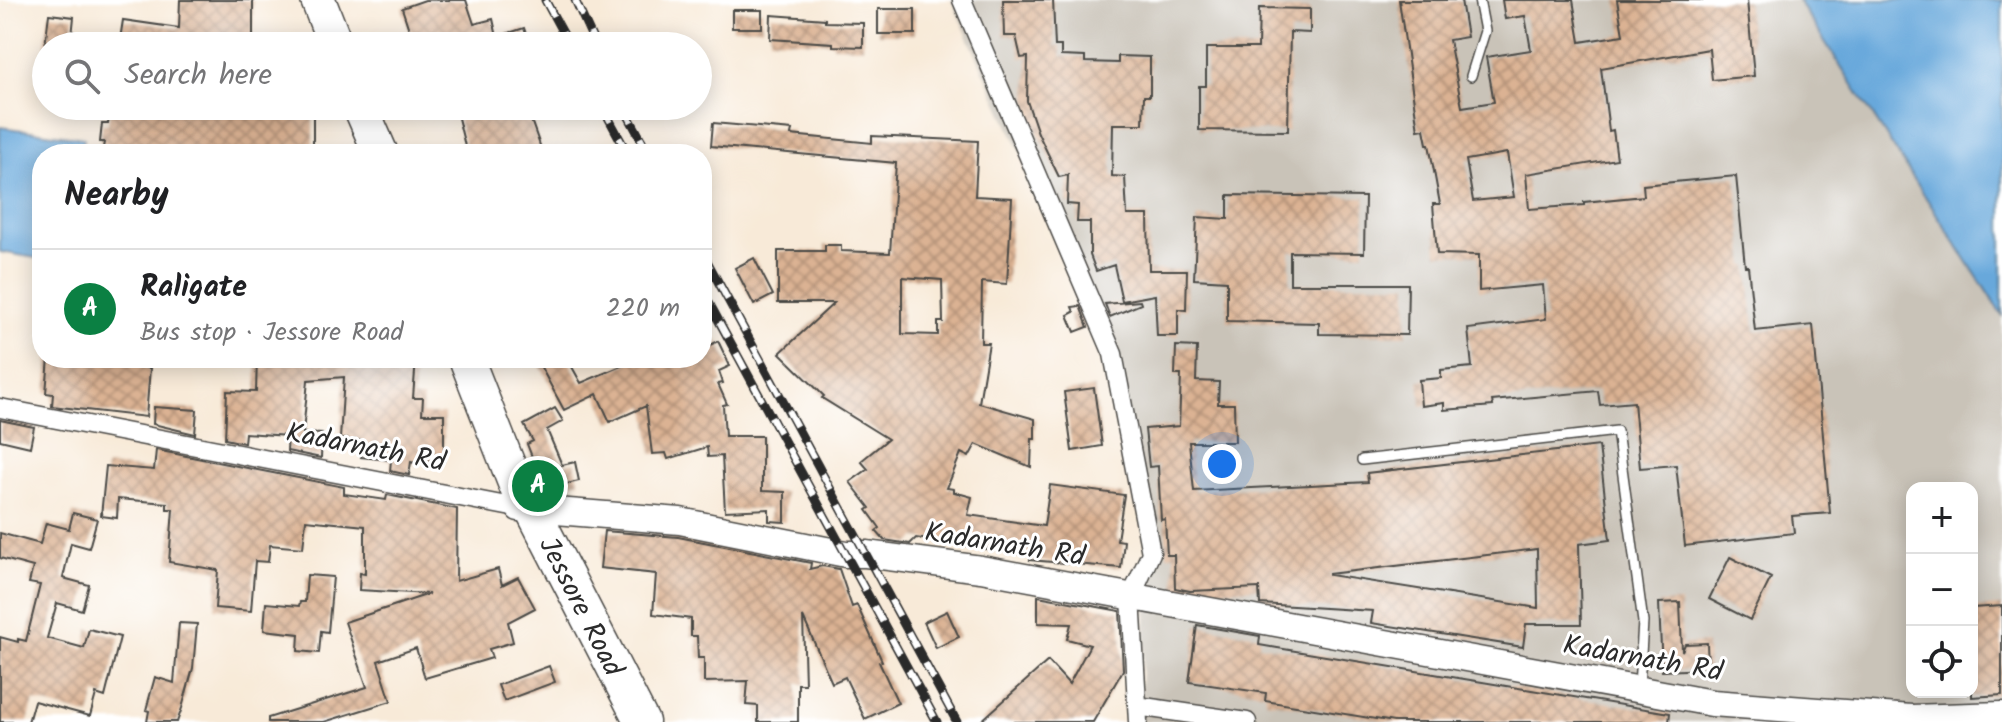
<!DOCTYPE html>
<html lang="en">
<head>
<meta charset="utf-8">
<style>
  body { margin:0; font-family:Kalam,sans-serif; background:#f6f6f6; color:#202124 }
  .controls { position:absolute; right:24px; bottom:24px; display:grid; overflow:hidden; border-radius:16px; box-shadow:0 4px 20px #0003 }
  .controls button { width:72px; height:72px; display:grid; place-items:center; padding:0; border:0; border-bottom:2px solid #e0e0e0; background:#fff; color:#202124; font:40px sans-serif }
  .you { position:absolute; left:1222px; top:464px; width:28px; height:28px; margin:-20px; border:6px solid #fff; border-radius:50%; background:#1a73e8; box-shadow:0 0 0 12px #1a73e833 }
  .badge { display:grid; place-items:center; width:52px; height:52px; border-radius:50%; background:#0b8043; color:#fff; font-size:26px; font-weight:700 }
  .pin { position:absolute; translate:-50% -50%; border:4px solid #fff; box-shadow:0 2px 8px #0006 }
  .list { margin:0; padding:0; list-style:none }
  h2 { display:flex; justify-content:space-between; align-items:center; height:104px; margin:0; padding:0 32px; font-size:34px }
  h2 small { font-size:26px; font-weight:400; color:#757577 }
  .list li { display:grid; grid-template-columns:52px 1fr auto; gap:24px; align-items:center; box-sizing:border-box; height:120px; padding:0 32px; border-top:2px solid #e0e0e0 }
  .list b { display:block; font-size:30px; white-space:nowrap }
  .list p { margin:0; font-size:26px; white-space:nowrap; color:#757577 }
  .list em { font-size:26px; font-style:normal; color:#757577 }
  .icon { flex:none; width:44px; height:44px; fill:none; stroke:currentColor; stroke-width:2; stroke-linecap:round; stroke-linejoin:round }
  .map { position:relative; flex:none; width:2002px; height:722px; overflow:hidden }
  .search { position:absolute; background:#fff; box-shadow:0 4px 20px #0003; left:32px; top:32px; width:680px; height:88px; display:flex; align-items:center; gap:20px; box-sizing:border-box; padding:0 28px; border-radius:44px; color:#757577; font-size:30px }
  .panel { position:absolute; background:#fff; box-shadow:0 4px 20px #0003; left:32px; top:144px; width:680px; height:224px; border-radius:32px }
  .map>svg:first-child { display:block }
  .industrial { fill:#c9c3b8; fill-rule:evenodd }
  .water { fill:#68a8db; stroke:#4a6a83; stroke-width:2 }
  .building { fill:url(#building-cross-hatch); fill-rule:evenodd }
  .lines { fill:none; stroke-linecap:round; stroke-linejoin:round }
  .lane-casing { stroke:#4a4845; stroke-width:12 }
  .street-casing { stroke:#4a4845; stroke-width:21 }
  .secondary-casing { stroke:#4a4845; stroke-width:29 }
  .highway-casing { stroke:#4a4845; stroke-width:37 }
  .lane { stroke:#fff; stroke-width:9 }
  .street { stroke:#fff; stroke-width:18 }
  .secondary { stroke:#fff; stroke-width:26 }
  .highway { stroke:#fff; stroke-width:34 }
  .rail-casing { stroke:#2b2b2b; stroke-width:9 }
  .rail { stroke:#fff; stroke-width:6; stroke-dasharray:18; stroke-linecap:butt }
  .labels { text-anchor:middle; stroke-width:6; stroke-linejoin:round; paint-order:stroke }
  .street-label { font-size:28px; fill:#2b2b2b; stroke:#fff }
</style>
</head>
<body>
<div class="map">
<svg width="2002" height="722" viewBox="0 0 2002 722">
  <defs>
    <pattern id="building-cross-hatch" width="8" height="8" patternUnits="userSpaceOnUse" patternTransform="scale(2)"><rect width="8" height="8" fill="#dbb293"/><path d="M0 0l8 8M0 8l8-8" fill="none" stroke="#b29178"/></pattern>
  </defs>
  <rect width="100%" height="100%" fill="#fff"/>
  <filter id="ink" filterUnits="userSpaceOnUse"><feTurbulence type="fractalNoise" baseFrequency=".0125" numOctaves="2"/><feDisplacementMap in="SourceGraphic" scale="16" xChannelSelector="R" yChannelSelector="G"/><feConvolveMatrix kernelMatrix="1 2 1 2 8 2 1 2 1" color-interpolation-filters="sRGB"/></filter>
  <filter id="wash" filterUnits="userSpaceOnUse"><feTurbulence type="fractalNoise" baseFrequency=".006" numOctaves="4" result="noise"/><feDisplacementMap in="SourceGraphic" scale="32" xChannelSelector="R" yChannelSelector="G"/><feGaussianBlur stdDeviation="1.8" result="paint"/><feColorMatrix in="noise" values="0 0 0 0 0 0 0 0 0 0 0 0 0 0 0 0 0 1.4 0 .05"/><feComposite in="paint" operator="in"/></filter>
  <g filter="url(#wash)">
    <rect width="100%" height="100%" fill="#f8ead8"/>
    <!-- industrial -->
    <path class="industrial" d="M951,0H1805L2002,307V722H1138L1151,553L1113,354ZM1912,488H1972V692H1912Z"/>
    <!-- water -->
    <path class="water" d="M1798,0H2002V315Z
      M0,127L84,138L82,154H42V259L0,252Z"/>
    <g id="blocks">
      <!-- building -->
      <path class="building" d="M180,0H253V46H119L123,20L179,28Z
        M425,0H466L474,24L493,19L497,37L524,28L530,46H421L419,37L412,39L402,8Z
        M1003,0H1053L1055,46H1061V56L1085,57V62L1118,63V56L1150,57V96H1144L1143,124H1113L1112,176L1125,177L1127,215H1148L1149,270H1187L1186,310L1178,309V336H1157L1155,295L1122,301L1114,265L1096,271L1090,255V222H1077L1078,205L1067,204L1068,175L1059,177L1038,133L1027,101L1028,57L1021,58L1016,36H1004Z
        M1399,0H1461L1467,37L1449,40L1462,107L1494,102L1486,57L1531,50L1525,16L1505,19L1502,0H1573L1580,42L1623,35L1617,0H1747L1754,76L1712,80L1709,49L1601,68L1609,131L1613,130L1617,159L1526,174L1529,209L1584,205V202L1644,196L1643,185L1736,176L1745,266H1748L1755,331L1813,325L1830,513L1792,516L1794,533L1685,546L1676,465L1640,468L1634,402L1600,405L1598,391L1492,401L1493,406L1444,410V403L1421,406L1419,380L1441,378V370L1472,367L1468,329L1546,319L1543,285L1479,291V255L1437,254L1433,204H1440L1429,144H1427L1424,129L1418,130ZM1507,153L1514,197L1473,201L1466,160Z
        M1259,8L1310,9V33L1290,32L1288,131L1199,130V86H1206V48H1258Z
        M878,9H915V34H878Z
        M732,10H762V28H732Z
        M49,14L74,17L71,46H45Z
        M771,15L825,19V22L863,23V47L833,46V43L770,39Z
        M111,106H313V154H102L104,142H100L102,124H108Z
        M455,106H526L543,154H467Z
        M713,123L792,130L791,135L872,143V136L978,141L975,196L1012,198L1007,284L982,282L981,343H989L979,403L1035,419V439H1032L1031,467L976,444L969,457L961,453L947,488L954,489V492L972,497L968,515L1044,526L1050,485L1124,495L1117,540L1124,541L1121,568L1030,560L1031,556L916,538L910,544L884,540L876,531L880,528L867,510L870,508L850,482L868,469L861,461L888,439L822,398L824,396L780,353L834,303H778V251H825V245H841V251L890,253L896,163L711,146ZM902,277L942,280L943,322H938V335L902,334Z
        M1228,195L1365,197L1364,253L1290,252V284H1408L1407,335L1319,334V323L1227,321V281L1194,279L1197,217L1228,219Z
        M754,258L773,295L754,305L735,268Z
        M1140,301L1141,304L1110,317L1105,304Z
        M1080,306L1088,327L1075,332L1068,315L1074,312L1072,307Z
        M718,341L730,366L719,371L723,383L718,384L727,404L723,405L725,436H762V491L785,492V522L769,521V509L725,511L722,456L708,457L707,447L668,459L666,453L652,454L646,406L610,422L597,394L564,410L536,358H567L581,383L640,358H702V349Z
        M1176,346L1197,347L1196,381L1219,382L1218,404H1234L1235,442H1189L1194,491L1368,482L1367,473L1599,446L1610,540L1579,544L1581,624H1526L1523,647L1371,623L1373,611L1260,604L1259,588L1190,591L1175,588L1174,555H1167L1165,519L1161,520L1158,466L1149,467L1145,429L1179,426L1181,375H1175ZM1537,549L1538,608L1329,575V574Z
        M49,358H147L146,368H150L146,417L52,406L53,394L46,393Z
        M257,358H416L413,398H423L422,414H444V461L416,460L415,463L411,462L409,475L390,471L391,460L361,457L363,441L340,439L344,377L308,380L303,433L322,434L321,458L287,451L288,436L245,433L244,443L225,439L227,391L256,392Z
        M1094,388L1102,446L1072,451L1064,392Z
        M154,407L197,410L195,434L153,424Z
        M555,408L563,421L547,430L562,465L575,462L579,481L550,488L543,459L534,462L527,444L533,441L524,425Z
        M0,420L34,427L30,447L0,440Z
        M156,450L344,487V494L386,500L387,495L457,509L456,581L498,569L502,585L518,577L535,608L508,622L513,642L489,649L492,658L425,678L416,648L378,661L391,701L324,722H268V718L367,687L345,622L429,594L359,590L360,573L365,574V526L306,520L303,548L270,545L268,562L255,561L251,611L215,608L218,570L169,562L173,509H167V503L118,499L117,518L101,516L106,466L154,470Z
        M73,513L97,519L89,548L71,543L63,578L89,585L82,610L57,603L47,638L84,648L89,629L120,637L105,697L96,694L90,716L34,701L28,722H0V637L18,642V639L26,641L40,585L29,583L33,567L0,558V533L40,544L46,523L69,529Z
        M604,531L678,537L811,563L810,569L822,566L839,569L852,607L857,605L882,661L879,662L898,703L865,719L845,677L832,683L803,617L805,684H798V722H758V706L746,705L748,681L704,682V658H698L697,636H691V619L653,614L656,574L600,568Z
        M1730,557L1771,578L1750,620L1709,599Z
        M307,575L333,577L328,632L321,631L319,653L298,651L299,634L264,630L266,603L299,606L300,602H305Z
        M1038,596L1120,611L1123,670L1093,722H980L1048,661L1069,684L1090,645L1067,639L1071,624L1038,623Z
        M1680,602L1682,651L1685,644L1707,643L1708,669L1662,671L1659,603Z
        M2002,606V695L1972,697V608Z
        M947,611L959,637L936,648L924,622Z
        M179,623L197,624L193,668L182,708L177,722H147L149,711L146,710L155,677L174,683Z
        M1197,625L1260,636L1259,645L1670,713L1669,722H1394L1265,701L1266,693L1189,682Z
        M549,666L555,682L504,701L498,685Z"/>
    </g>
  </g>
  <g filter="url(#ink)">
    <use href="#blocks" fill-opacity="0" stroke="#4a4845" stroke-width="2"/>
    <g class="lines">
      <defs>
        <path id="lane" d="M1471,76L1485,31L1479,0
          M1362,460L1617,431L1643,622L1639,686"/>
        <path id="street" d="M962,0L1113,354L1151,553L1131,597L1138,722
          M0,408L517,508
          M1137,706L1247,722"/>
        <path id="secondary" d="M519,508L680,521L846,554H866L981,569L1712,703L1911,718L2002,715"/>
        <path id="highway" d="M318,0L336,46
          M360,106L381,154
          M466,358L519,493L532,509L642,722"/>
      </defs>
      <!-- lane casing -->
      <use href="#lane" class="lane-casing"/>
      <!-- street casing -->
      <use href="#street" class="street-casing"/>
      <!-- secondary casing -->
      <use href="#secondary" class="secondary-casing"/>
      <!-- highway casing -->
      <use href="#highway" class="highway-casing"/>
      <!-- lane -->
      <use href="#lane" class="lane"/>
      <!-- street -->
      <use href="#street" class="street"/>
      <!-- secondary -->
      <use href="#secondary" class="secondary"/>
      <!-- highway -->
      <use href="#highway" class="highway"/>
      <defs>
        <path id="rail" d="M545,0L570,46
          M575,0L596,46
          M602,106L628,154
          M623,106L649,154
          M702,252L957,722
          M702,290L937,722"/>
      </defs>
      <!-- rail casing -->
      <use href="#rail" class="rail-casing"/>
      <!-- rail -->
      <use href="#rail" class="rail"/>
    </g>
  </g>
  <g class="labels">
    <!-- street labels -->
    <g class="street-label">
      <text transform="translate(366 446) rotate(11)" y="10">Kadarnath Rd</text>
      <text transform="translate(1005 543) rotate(9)" y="10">Kadarnath Rd</text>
      <text transform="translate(582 606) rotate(63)" y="10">Jessore Road</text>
      <text transform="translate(1643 657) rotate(10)" y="10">Kadarnath Rd</text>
    </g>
  </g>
</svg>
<div class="controls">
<button>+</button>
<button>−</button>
<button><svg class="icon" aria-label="locate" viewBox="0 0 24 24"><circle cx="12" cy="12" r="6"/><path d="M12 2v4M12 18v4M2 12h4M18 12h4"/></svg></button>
</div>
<div class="you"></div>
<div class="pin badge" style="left:538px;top:486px">A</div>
<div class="search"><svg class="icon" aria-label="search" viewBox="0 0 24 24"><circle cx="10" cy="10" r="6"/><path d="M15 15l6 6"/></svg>Search here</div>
<section class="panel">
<h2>Nearby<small></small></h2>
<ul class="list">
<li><span class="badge">A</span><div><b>Raligate</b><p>Bus stop · Jessore Road</p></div><em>220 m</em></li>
</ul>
</section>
</div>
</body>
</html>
